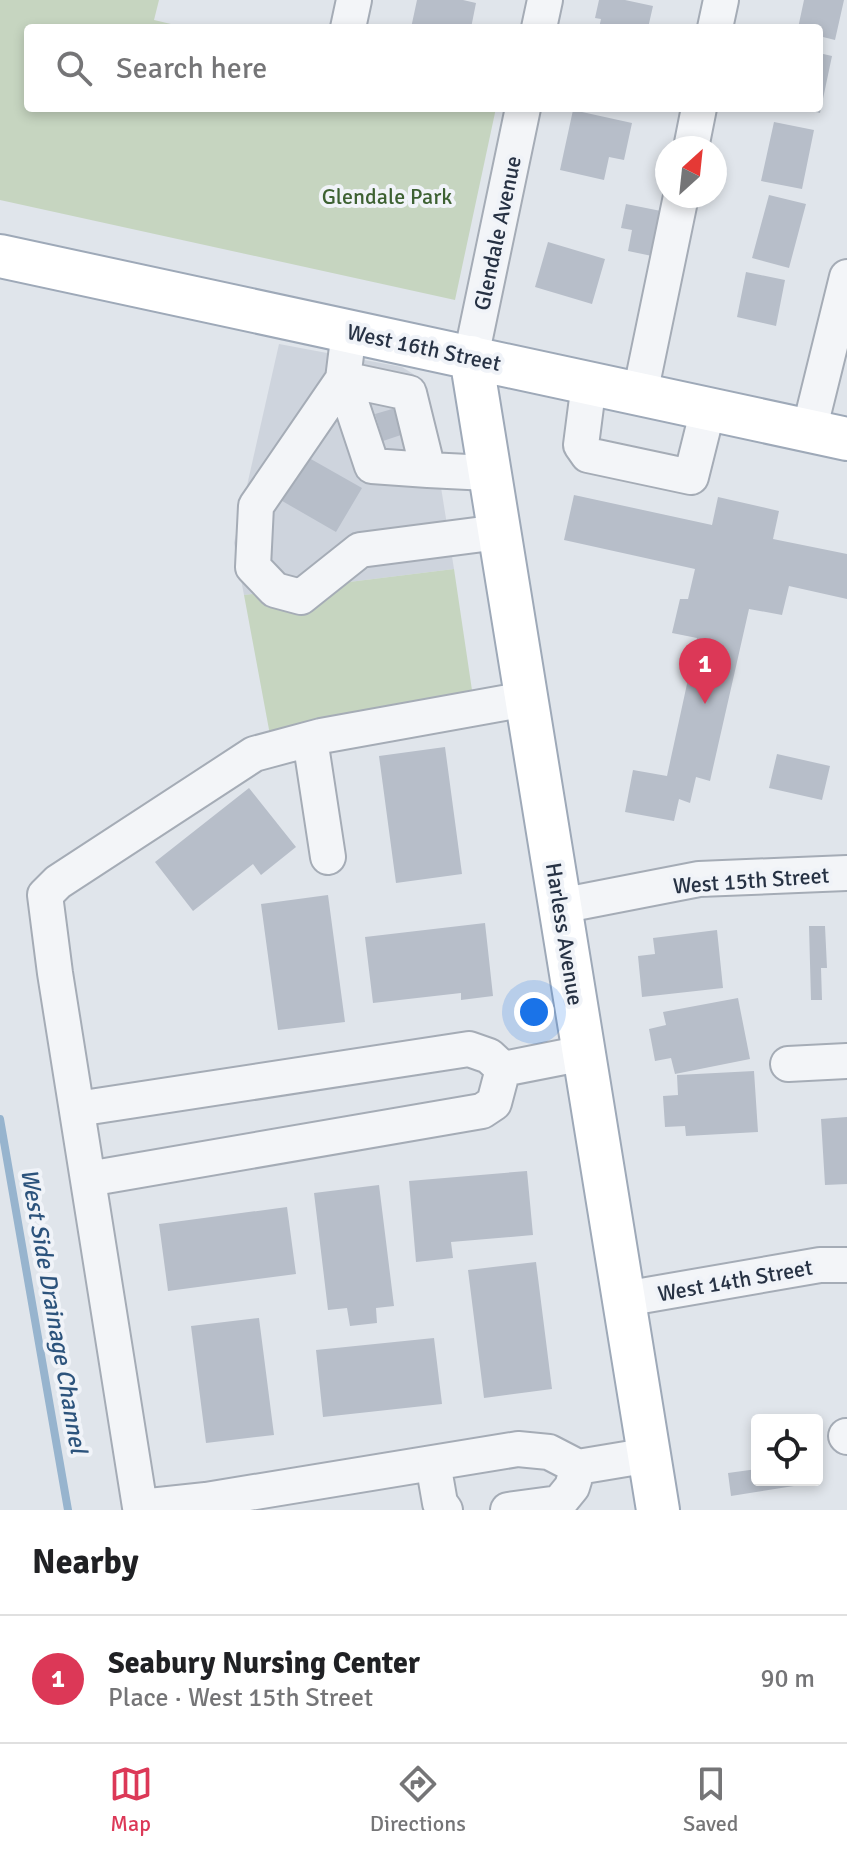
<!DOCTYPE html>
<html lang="en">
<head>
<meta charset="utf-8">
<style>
  body { margin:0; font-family:Signika,sans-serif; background:#f6f6f6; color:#202124 }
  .controls { position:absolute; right:24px; bottom:24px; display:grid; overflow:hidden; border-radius:8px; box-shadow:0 4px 12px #0003 }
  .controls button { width:72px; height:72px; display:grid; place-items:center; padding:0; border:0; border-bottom:2px solid #e0e0e0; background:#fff; color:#202124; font:40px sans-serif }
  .compass { position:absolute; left:655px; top:136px; width:72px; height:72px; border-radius:50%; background:#fff; box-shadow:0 4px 12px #0003; rotate:27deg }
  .you { position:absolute; left:534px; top:1012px; width:28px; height:28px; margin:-20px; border:6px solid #fff; border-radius:50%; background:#1a73e8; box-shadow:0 0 0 12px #1a73e833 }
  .badge { display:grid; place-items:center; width:52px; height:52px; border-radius:50%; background:#dc3857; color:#fff; font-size:26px; font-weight:700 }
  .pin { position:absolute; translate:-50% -66px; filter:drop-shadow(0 2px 4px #0008) }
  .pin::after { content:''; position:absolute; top:42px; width:28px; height:24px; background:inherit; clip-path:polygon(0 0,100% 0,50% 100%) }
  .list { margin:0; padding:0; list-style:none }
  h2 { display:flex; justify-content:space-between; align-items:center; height:104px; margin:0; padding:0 32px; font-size:34px }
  h2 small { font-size:26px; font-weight:400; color:#757577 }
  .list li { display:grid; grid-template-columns:52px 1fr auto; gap:24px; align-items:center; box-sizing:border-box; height:128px; padding:0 32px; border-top:2px solid #e0e0e0 }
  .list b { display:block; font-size:30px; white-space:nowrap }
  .list p { margin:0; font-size:26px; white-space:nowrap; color:#757577 }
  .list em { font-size:26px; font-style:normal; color:#757577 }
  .icon { flex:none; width:44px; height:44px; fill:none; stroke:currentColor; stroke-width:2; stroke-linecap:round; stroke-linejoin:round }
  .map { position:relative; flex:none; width:847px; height:1510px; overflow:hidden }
  .search { position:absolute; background:#fff; box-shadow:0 4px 12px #0003; left:24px; right:24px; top:24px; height:88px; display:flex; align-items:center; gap:20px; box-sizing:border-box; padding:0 28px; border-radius:8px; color:#757577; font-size:30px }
  .sheet { height:232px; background:#fff }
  nav { display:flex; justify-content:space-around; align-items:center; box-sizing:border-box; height:112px; border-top:2px solid #e0e0e0; background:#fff; font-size:22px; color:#757577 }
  nav a { display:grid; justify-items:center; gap:4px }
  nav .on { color:#dc3857 }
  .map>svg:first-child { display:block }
  .built { fill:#ced4dd }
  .green { fill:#c6d5c0 }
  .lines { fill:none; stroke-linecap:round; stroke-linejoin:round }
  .stream { stroke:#97b4ce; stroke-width:8 }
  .building { fill:#b7bec9 }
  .minor-casing { stroke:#a5acb6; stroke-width:38 }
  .major-casing { stroke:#9ea9b8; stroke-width:46 }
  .minor { stroke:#f3f5f8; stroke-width:34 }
  .major { stroke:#fff; stroke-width:42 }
  .labels { text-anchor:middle; stroke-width:8; stroke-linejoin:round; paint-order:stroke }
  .park-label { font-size:22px; fill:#3d6132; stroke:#f0f3f8 }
  .street-label { font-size:22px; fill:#273244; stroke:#f0f3f8 }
  .water-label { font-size:24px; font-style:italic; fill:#2c537c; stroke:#f0f3f8 }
</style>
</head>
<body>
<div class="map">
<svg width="847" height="1510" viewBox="0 0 847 1510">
  <rect width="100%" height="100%" fill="#e0e5eb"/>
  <!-- built -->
  <path class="built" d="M279,344L402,367L418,377L426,393L454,569L244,595L234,543Z"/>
  <!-- green -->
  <path class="green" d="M0,0H159L154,20L188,28H28V108H496L455,300L0,200Z
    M454,569L473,697L270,735L244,595Z"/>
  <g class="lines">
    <!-- stream -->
    <path class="stream" d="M0,1119L68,1510"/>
  </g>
  <!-- building -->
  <path class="building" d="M417,0H463L476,3L471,28H411Z
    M599,0H625L653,6L648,28H599L601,19L595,18Z
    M804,0H844L835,40L819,36V28H798Z
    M819,53L832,56L820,113L804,109L819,108Z
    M573,110L632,123L624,160L609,157L604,180L560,170Z
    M774,122L814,130L802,189L761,181Z
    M769,195L806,204L789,268L752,258Z
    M626,204L661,211L652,256L628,251L632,230L621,228Z
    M548,242L605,259L592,304L535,287Z
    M746,272L785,280L776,326L737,317Z
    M399,407L407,433L383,441L375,414Z
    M302,454L362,488L336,532L277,498Z
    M574,495L712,525L718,497L779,511L773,539L847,554V599L789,586L782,615L749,609L710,781L696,777L690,803L679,799L674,821L625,812L633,770L667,776L697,638L672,633L680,599H688L695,569L564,540Z
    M445,747L462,874L396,883L379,756Z
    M777,754L830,766L822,800L769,788Z
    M249,788L296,847L261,875L253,864L193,911L155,862Z
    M328,895L345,1022L278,1030L261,904Z
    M485,923L493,996L461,1000V993L373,1003L365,937Z
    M809,926H825L827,968H821L822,1000H811Z
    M717,930L723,988L642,997L638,956L655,954L653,938Z
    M738,998L750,1059L675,1074L671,1058L655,1061L649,1029L666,1025L663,1012Z
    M754,1071L758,1132L686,1136L685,1126L665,1127L663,1096L678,1095L677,1075Z
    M847,1117V1184L825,1185L821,1119Z
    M527,1171L533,1235L451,1242L453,1258L416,1262L409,1181Z
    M379,1185L394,1306L376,1308L377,1323L350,1326L347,1308L328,1310L314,1193Z
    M287,1207L296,1274L168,1291L159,1224Z
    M536,1262L552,1389L484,1398L468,1270Z
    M259,1318L274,1435L206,1443L191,1326Z
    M434,1338L442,1404L323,1417L316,1350Z
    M757,1469V1480H812L813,1483L731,1496L728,1473Z"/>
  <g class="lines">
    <defs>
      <path id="minor" d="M348,28L354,0
        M539,28L545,0
        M715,28L721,0
        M691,148L699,108
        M349,331L343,379L409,393L428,470L488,473
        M471,357L523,108
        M343,379L256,506L253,567L275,590L301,597L360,550L499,532
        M343,379L372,466L428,470
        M589,383L581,445L588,455L691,477L708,409
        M640,394L681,196
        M809,431L847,277
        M526,699L321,736L254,754L58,882L45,895L55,973L140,1507L206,1500L518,1449L549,1452L578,1467L650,1455
        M310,739L328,857
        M560,906L699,879L847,873
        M788,1064L847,1061
        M77,1109L469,1049L489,1056L503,1069
        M88,1179L482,1111L494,1103L503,1069L584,1053
        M624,1299L820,1265H847
        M846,1436L847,1437
        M433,1463L440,1503L445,1510
        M508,1510L559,1503L572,1487L578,1467"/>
      <path id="major" d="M0,256L847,439
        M471,357L658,1510"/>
    </defs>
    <!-- minor casing -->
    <use href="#minor" class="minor-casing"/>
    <!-- major casing -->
    <use href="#major" class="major-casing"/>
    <!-- minor -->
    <use href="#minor" class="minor"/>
    <!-- major -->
    <use href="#major" class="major"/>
  </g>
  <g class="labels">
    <!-- park labels -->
    <g class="park-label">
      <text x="387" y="204">Glendale Park</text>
    </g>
    <!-- street labels -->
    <g class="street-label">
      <text transform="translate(497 233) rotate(-78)" y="8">Glendale Avenue</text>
      <text transform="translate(424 347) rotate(12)" y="8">West 16th Street</text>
      <text transform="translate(751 880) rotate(-4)" y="8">West 15th Street</text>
      <text transform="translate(565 934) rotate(81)" y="8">Harless Avenue</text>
      <text transform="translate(735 1280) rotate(-10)" y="8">West 14th Street</text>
    </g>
    <!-- water labels -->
    <g class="water-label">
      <text transform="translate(54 1311) rotate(80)" y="8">West Side Drainage Channel</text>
    </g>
  </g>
</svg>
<div class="controls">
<button><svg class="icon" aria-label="locate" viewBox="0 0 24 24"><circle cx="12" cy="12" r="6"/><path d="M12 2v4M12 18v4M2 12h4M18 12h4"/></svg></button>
</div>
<svg class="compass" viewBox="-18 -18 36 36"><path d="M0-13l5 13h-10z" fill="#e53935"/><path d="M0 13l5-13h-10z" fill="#757577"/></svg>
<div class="you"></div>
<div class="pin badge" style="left:705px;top:704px">1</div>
<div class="search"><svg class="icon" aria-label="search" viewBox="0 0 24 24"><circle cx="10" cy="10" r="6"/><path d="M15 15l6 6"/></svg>Search here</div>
</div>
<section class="sheet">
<h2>Nearby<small></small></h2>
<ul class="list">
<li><span class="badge">1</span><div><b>Seabury Nursing Center</b><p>Place · West 15th Street</p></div><em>90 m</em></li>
</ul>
</section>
<nav>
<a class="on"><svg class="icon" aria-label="map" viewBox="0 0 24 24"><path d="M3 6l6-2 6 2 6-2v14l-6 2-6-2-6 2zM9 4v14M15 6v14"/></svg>Map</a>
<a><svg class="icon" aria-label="directions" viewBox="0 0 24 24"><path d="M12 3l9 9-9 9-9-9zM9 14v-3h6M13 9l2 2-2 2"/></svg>Directions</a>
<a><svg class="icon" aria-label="saved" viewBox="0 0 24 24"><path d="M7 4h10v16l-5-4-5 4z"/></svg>Saved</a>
</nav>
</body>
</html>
